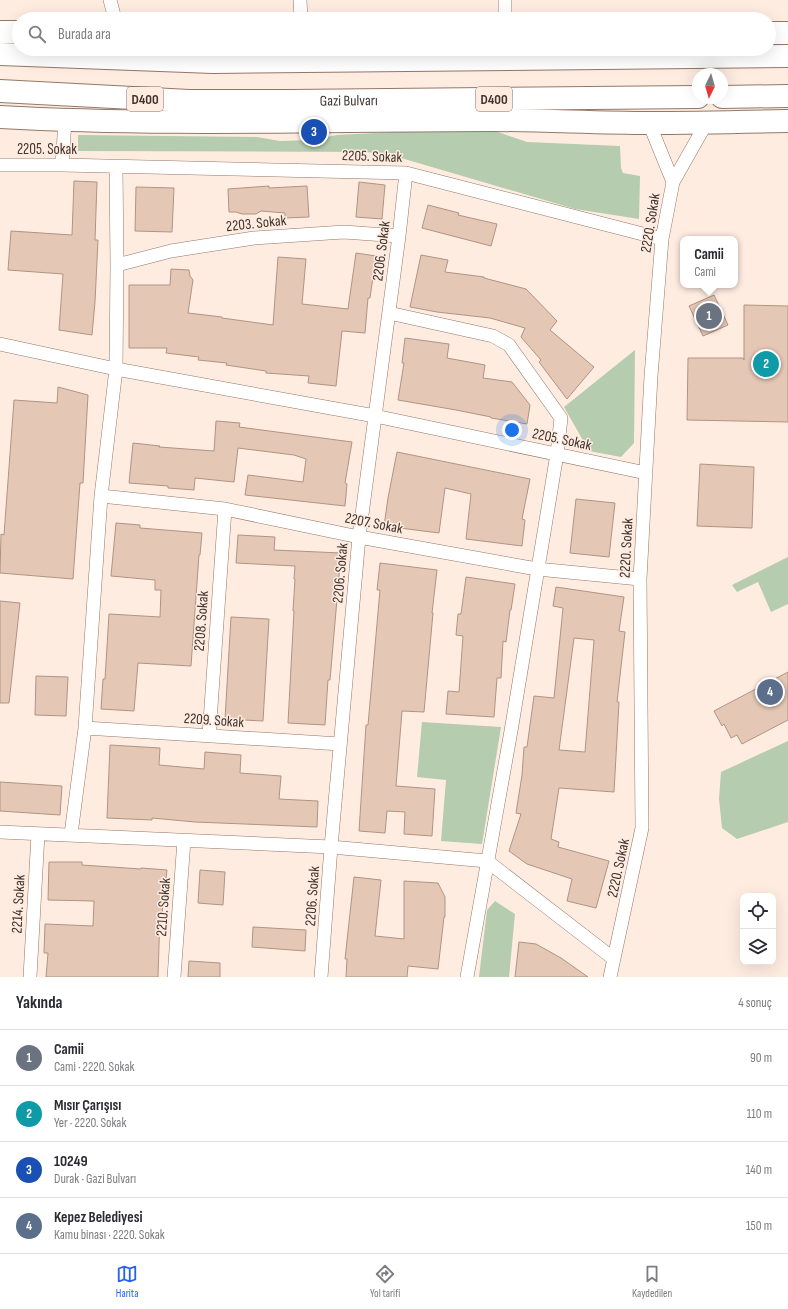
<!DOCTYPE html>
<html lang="tr">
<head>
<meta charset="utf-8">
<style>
  body { margin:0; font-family:"Sofia Sans Condensed",sans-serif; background:#f2f2f3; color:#2b2b33 }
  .controls { position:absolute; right:12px; bottom:12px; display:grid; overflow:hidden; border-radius:8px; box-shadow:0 4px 16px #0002 }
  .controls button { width:36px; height:36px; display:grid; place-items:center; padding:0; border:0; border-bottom:1px solid #e1e1e2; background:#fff; color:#2b2b33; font:20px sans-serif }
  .compass { position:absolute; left:692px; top:68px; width:36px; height:36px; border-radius:50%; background:#fff; box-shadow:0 4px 16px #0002; rotate:185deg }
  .you { position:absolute; left:512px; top:430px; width:14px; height:14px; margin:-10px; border:3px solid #fff; border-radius:50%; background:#1a73e8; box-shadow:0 0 0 6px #1a73e833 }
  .badge { display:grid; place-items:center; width:26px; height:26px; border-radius:50%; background:#2563eb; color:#fff; font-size:13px; font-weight:700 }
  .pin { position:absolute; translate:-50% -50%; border:2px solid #fff; box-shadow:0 1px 4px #0006 }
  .popup { position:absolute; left:680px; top:236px; width:58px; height:52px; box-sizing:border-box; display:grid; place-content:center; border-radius:8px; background:#fff; filter:drop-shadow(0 1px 3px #0005); font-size:13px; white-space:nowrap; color:#7c7c81 }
  .popup b { font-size:15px; color:#2b2b33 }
  .popup::after { content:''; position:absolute; left:50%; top:100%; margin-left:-8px; border:8px solid transparent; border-top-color:#fff }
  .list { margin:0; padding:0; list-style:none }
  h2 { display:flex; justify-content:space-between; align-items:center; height:52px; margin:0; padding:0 16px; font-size:17px }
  h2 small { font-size:13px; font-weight:400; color:#7c7c81 }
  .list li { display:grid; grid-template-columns:26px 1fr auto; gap:12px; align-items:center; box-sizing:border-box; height:56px; padding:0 16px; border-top:1px solid #e1e1e2 }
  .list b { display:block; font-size:15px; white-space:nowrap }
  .list p { margin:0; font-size:13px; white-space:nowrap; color:#7c7c81 }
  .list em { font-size:13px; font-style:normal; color:#7c7c81 }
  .icon { flex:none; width:22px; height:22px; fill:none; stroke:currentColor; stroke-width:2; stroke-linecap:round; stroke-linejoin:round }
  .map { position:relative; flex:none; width:788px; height:977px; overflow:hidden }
  .search { position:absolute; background:#fff; box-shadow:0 4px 16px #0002; left:12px; right:12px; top:12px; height:44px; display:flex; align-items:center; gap:10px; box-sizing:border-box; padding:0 14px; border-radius:22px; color:#7c7c81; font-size:15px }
  .sheet { height:276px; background:#fff }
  nav { display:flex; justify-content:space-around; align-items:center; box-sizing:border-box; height:56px; border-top:1px solid #e1e1e2; background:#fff; font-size:11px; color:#7c7c81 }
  nav a { display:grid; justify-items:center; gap:2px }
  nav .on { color:#2563eb }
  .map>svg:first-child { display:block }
  .green { fill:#b5ccaf }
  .building { fill:#e4c7b5; stroke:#b09483; fill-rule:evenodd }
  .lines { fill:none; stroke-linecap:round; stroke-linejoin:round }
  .minor-casing { stroke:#937868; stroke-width:14 }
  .trunk-casing { stroke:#937868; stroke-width:24 }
  .minor { stroke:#fff; stroke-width:13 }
  .trunk { stroke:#fff; stroke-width:22 }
  .labels { text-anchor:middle; stroke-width:3; stroke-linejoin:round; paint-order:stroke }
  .shield { fill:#ffece1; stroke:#796b63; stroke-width:1 }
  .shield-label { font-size:14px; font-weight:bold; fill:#40342d }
  .street-label { font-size:15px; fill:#40342d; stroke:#ffece1 }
</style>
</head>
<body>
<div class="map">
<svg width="788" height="977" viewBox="0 0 788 977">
  <rect width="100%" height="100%" fill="#ffece1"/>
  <!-- green -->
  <path class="green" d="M394,132H498L527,142L620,146L621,168L623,173L640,176L639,219L575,209L401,158L367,152L78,151V135L257,137L280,141L311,140L337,135Z
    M635,350L634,443L621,457L589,451L564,407Z
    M788,557V604L771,612L758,582L737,592L732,585Z
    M422,722L501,727L482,844L441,841L446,780L417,777Z
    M788,741V822L737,839L722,828L719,799L721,772Z
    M495,901L515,914L509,977H479L487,910Z"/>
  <!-- building -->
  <path class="building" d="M74,181L97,182L95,240H98L95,302L92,335L59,330L63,274L8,270L11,231L72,235Z
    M359,182L385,185L382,219L356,217Z
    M269,186V188L307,186L309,217L285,218V213L261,211L256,214H242L236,212H229L228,189Z
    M136,187L174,188L172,232L135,231Z
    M428,205L459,213L458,215L497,224L491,246L422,228Z
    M356,253L376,256L370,298H368L365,333L342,331L336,386L308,383L309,376L266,373V371L226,365L227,363L198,360L199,357L166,353L167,348H129V285H170L171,269L189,270L190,276L193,280L188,313L222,317V318L273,325L278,257L306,259L302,304L348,309Z
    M421,255L448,260L445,272L484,277V278L526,289L557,321L550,330L594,367L567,399L539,362L541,360L521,337L525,328L490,318L437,312L410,307Z
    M714,295L728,325L703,336L689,306Z
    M744,305L788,306V422L687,420L688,358H743L744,360Z
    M405,338L449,344L447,358L485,365L483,378L512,382L530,405L527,424L491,418V417L456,410L398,400L404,363H402Z
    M58,387L88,395L83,483H80L73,579L0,573L1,534L4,535L14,400L57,403Z
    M216,421L240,423L239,427L352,442L345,483L347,484L345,506L245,495L248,475L303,482L306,459L294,455L238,448L234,482L195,478L194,490L168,488V486L129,483L133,443L160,446L159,447L214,451Z
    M397,452L530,479L522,519L525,520L522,546L466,539L471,494L445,488L439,533L384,526L388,498Z
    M700,464L754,467L752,528L697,526Z
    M576,499L615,503L609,557L570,553Z
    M116,523L140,525V528L202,533L200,555H199L191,666L138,663L134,711L101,709L103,679H105L109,614L160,617L161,590H155V580L111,576Z
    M238,535L275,537L274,550L341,553L330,680H328L325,725L288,723L294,611H293L295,579H294L295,566L236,563Z
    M380,563L437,570L432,613H433L424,712L402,711L396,786L435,789L432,836L404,834L405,812L387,811L385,833L359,831L366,725H368L380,590H377Z
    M466,577L515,584L511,610H510L506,642L503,641L501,678H497L494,717L446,714L448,691L459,692L463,636L456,635L458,614H461Z
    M556,587L624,597L619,631L625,632L617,702H619L614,792L559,788L551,839L559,842L558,847L609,861L596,908L567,901L572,879L527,864L509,851L521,814L516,813L522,775L524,747H527L534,696L554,698L563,608L553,606ZM574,638L594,640L585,752L559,750Z
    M0,601L20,603L9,703H0Z
    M231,617L269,619L263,721L225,719Z
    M788,672V720L742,744L737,735L731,738L724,724L722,726L714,711Z
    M36,676L68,677L66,716L35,715Z
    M110,745L160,748L159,765L204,769L205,752L241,755L240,773L281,776L279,799L318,801L317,827L195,822L152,818V820L107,818Z
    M0,782L62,786L60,815L0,811Z
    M49,862H82V865L141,869V868L167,870L162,914L160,913L158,977H46L48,953H44L45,924L93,926L94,901L48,900Z
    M200,870L225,872L223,905L198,903Z
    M354,877L381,880L375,936L404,939V881L438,883L445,897V917H444L438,969L408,966L407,977H346L347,959H345Z
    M253,927L306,930L305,951L252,947Z
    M519,942L536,944L561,958L588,977H515Z
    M189,961L220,963V977H188Z"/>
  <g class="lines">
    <defs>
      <path id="minor" d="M110,0L115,19
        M300,0L301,19
        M505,19V0
        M0,165H62L406,173L662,239
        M62,165L65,121
        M673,182L707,122
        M117,265L171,251L254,238L344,232L399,236
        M389,313L493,336L509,345L561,418L557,454L511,731L467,977
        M0,344L116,369L375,416L646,473
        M101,496L225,509L359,537L537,569L640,579
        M85,728L340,744
        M209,735L225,509
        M0,832L331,847L487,861L614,959
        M71,834L85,728L101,496L116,369L117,265L116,166
        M30,977L38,834
        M174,977L184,840
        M321,977L331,847L359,537L399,236L406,173
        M610,977L642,828L640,579L651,376L662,239L673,182L649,123"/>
      <g id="trunk">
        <path d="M0,32H19"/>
        <path d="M769,33H788"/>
        <path d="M0,54L213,62L788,56"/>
        <path id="s1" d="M0,91L189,101H290L698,97"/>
        <path d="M722,97L788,96"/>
        <path d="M0,117C163,126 327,120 491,120C544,120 597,123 649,123C696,123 742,122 788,121"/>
      </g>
    </defs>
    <!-- minor casing -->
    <use href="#minor" class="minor-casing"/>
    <!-- trunk casing -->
    <use href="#trunk" class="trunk-casing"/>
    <!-- minor -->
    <use href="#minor" class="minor"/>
    <!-- trunk -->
    <use href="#trunk" class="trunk"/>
  </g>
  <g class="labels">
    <!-- shield labels -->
    <g class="shield">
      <rect x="127" y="87" width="36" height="24" rx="3"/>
      <rect x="476" y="87" width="36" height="24" rx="3"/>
    </g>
    <g class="shield-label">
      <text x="145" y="104">D400</text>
      <text x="494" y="104">D400</text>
    </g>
    <!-- street labels -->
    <g class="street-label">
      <text dy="5" stroke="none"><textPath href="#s1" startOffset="349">Gazi Bulvarı</textPath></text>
      <text x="47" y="154">2205. Sokak</text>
      <text transform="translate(372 156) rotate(2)" y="5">2205. Sokak</text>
      <text transform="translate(256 223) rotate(-6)" y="5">2203. Sokak</text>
      <text transform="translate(650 223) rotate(-81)" y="5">2220. Sokak</text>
      <text transform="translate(381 251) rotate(-83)" y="5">2206. Sokak</text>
      <text transform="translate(562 439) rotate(12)" y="5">2205. Sokak</text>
      <text transform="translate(374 523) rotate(11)" y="5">2207. Sokak</text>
      <text transform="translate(626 548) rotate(-87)" y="5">2220. Sokak</text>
      <text transform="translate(340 573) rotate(-85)" y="5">2206. Sokak</text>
      <text transform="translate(201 621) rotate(-86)" y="5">2208. Sokak</text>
      <text transform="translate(214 720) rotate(4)" y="5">2209. Sokak</text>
      <text transform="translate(618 868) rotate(-78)" y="5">2220. Sokak</text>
      <text transform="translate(312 896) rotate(-86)" y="5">2206. Sokak</text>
      <text transform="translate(18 904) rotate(-87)" y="5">2214. Sokak</text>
      <text transform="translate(163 907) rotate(-86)" y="5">2210. Sokak</text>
    </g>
  </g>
</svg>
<div class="controls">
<button><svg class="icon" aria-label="locate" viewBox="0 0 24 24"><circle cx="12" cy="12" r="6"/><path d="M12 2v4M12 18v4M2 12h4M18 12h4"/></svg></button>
<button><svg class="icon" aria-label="layers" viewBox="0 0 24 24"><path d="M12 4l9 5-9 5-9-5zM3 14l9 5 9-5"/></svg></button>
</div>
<svg class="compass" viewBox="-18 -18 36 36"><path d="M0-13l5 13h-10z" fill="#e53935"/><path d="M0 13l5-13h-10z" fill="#7c7c81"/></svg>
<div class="you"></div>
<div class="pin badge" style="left:709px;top:316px;background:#6b7280">1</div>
<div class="popup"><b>Camii</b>Cami</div>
<div class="pin badge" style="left:766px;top:364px;background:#0f9aa8">2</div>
<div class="pin badge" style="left:314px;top:132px;background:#1a4fb4">3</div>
<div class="pin badge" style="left:770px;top:692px;background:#5c6f8a">4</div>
<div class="search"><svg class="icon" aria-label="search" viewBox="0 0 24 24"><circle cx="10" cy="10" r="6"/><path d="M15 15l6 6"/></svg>Burada ara</div>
</div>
<section class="sheet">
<h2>Yakında<small>4 sonuç</small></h2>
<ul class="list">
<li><span class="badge" style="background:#6b7280">1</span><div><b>Camii</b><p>Cami · 2220. Sokak</p></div><em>90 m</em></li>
<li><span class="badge" style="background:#0f9aa8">2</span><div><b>Mısır Çarışısı</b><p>Yer · 2220. Sokak</p></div><em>110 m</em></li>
<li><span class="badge" style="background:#1a4fb4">3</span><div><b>10249</b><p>Durak · Gazi Bulvarı</p></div><em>140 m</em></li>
<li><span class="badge" style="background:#5c6f8a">4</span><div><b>Kepez Belediyesi</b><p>Kamu binası · 2220. Sokak</p></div><em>150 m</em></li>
</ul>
</section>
<nav>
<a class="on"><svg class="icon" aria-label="map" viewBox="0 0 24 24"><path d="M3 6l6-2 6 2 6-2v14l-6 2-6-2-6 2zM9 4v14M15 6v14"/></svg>Harita</a>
<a><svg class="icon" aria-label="directions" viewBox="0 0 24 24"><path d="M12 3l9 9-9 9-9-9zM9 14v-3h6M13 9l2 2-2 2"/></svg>Yol tarifi</a>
<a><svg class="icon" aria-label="saved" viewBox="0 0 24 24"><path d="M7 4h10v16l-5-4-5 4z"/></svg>Kaydedilen</a>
</nav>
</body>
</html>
